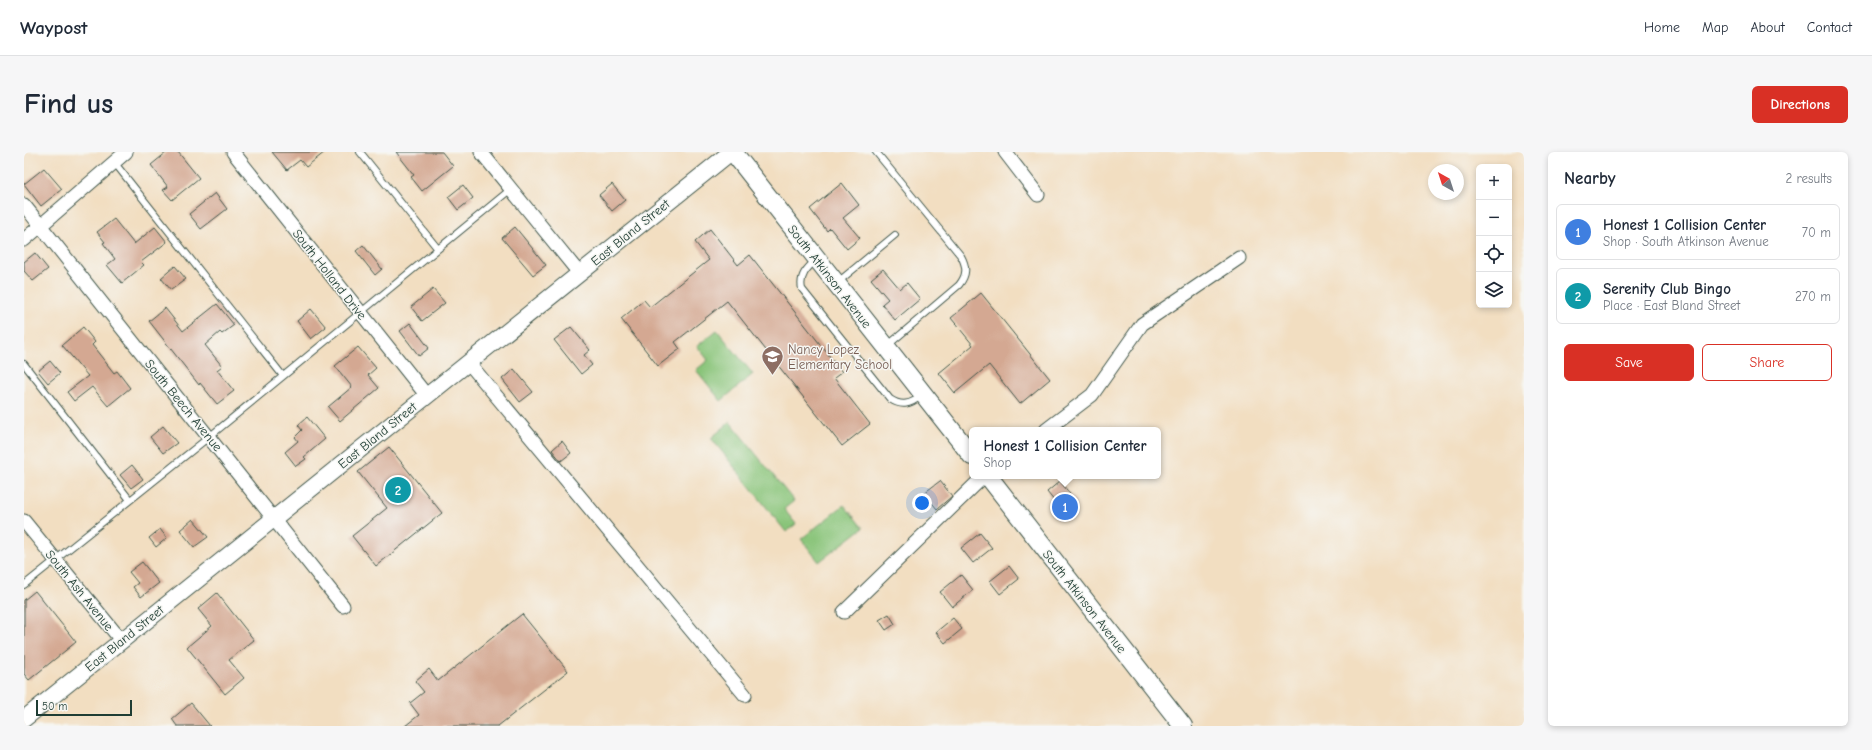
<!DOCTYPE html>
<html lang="en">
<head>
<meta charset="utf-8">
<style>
  body { margin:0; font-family:"Comic Neue",sans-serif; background:#f6f6f7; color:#1f2937 }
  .controls { position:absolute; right:12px; top:12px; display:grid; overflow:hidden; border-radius:6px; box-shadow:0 2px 6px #0003 }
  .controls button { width:36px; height:36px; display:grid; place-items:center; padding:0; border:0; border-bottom:1px solid #e0e1e3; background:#fff; color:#1f2937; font:20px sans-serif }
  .compass { position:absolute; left:1404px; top:12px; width:36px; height:36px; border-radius:50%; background:#fff; box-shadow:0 2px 6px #0003; rotate:321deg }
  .scale { position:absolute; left:12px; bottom:10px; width:96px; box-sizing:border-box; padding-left:4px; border:2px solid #1f3d34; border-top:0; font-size:11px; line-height:14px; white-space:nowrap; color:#1f3d34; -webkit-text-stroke:3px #f6f6f2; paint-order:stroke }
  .you { position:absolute; left:898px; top:351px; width:14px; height:14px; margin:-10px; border:3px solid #fff; border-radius:50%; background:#1a73e8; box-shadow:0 0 0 6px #1a73e833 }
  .badge { display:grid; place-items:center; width:26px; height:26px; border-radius:50%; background:#d93025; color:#fff; font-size:13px; font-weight:700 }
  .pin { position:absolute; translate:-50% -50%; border:2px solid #fff; box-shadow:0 1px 4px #0006 }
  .popup { position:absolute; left:945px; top:275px; width:192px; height:52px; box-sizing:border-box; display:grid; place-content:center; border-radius:6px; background:#fff; filter:drop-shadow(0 1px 3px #0005); font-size:13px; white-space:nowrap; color:#747a83 }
  .popup b { font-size:15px; color:#1f2937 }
  .popup::after { content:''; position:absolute; left:50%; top:100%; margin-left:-8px; border:8px solid transparent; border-top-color:#fff }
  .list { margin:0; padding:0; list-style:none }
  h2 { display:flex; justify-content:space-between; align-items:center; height:52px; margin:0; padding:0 16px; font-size:17px }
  h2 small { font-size:13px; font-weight:400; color:#747a83 }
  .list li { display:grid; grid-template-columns:26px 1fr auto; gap:12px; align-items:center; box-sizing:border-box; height:56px; margin:0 8px 8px; padding:0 8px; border:1px solid #e0e1e3; border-radius:6px }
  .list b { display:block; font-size:15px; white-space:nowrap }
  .list p { margin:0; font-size:13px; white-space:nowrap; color:#747a83 }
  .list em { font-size:13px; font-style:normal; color:#747a83 }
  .actions { display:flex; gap:8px; padding:12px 16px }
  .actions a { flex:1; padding:9px 0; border:1px solid #d93025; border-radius:6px; text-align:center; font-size:14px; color:#d93025 }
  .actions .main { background:#d93025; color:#fff }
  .icon { flex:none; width:22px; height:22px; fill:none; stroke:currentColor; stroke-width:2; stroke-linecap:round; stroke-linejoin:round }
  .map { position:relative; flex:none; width:1500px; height:574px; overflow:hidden; border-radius:6px }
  header { display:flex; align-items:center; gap:24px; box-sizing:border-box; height:56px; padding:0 20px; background:#fff; border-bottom:1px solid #e0e1e3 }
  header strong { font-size:19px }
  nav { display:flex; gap:22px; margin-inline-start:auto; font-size:14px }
  .intro { display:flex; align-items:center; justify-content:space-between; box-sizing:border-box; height:96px; padding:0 24px }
  h1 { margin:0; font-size:28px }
  .button { padding:10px 18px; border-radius:6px; background:#d93025; color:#fff; font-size:14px; font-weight:700 }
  main { display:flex; gap:24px; padding:0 24px }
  aside { flex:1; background:#fff; border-radius:6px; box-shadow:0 2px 6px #0003 }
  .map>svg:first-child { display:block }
  .green { fill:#89c479; stroke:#548056 }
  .building { fill:#d4a892 }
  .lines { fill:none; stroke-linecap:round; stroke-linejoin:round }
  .service-casing { stroke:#3f5549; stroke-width:8 }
  .minor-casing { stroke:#3f5549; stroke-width:15 }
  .tertiary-casing { stroke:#3f5549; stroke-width:18 }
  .secondary-casing { stroke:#3f5549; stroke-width:20 }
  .service { stroke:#fff; stroke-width:6 }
  .minor { stroke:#fff; stroke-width:13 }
  .tertiary { stroke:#fff; stroke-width:16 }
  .secondary { stroke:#fff; stroke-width:18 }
  .labels { text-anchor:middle; stroke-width:3; stroke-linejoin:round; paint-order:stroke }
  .street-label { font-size:13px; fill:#1f3d34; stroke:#f6f6f2 }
  .education-label { font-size:13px; fill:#785e54; stroke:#f6f6f2; text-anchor:start }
</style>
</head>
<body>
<header>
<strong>Waypost</strong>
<nav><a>Home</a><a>Map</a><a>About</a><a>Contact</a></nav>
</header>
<div class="intro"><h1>Find us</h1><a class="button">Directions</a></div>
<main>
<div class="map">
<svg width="1500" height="574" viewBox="0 0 1500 574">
  <rect width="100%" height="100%" fill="#f6f6f2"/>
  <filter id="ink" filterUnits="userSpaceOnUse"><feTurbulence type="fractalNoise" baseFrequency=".025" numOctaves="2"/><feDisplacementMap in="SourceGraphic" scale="8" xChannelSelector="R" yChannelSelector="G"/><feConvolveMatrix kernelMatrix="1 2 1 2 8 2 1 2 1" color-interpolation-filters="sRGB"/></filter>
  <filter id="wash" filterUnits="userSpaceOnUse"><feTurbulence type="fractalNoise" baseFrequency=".012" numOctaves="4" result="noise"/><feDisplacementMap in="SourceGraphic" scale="16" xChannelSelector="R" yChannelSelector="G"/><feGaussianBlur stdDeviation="0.9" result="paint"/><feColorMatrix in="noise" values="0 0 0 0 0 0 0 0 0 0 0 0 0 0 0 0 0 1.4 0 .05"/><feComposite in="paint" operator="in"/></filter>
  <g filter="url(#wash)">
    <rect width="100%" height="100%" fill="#f2dec1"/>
    <!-- green -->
    <path class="green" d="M693,178L729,222L697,249L672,218L684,208L673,194Z
      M706,270L770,349L760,357L772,372L762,380L687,286Z
      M820,353L839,376L795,410L777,387Z"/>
    <g id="blocks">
      <!-- building -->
      <path class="building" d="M143,0H154L175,26L148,48L139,38L144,35L127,13Z
        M248,0H301L282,15L276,8L263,18Z
        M372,0H418L429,14L398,39L387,25L390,23Z
        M20,16L38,37L17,54L0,32Z
        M818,31L835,53L819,66L836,86L823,97L806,76L803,79L786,57Z
        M588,32L601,48L588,59L575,43Z
        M439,33L449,46L434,58L424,45Z
        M191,41L203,57L177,77L165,62Z
        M90,67L110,92L131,75L143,90L117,110L120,113L98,131L83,113L91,107L79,91L81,90L73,80Z
        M491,75L522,113L509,123L478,86Z
        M686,77L714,113L726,103L818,220L810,226L846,272L818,294L703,149L651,190L656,197L634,214L597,167L620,148L626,155L685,108L671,90Z
        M339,93L358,117L351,123L332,99Z
        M11,101L24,117L9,129L0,119V110Z
        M151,114L162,127L147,138L137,126Z
        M859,117L876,137L883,131L896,147L871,168L858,152L864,147L847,127Z
        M409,137L421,151L398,169L387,155Z
        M957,141L1026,227L996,252L965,213L931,241L915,221L949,193L927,166Z
        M193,152L210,173L198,182L196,180L181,193L198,214L193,218L210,239L193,252L176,231L175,233L125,169L141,156L159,179Z
        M287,157L302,175L287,187L273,169Z
        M386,171L405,196L395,204L376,179Z
        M59,175L71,190L68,193L90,221L93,219L106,236L84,254L68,235L50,249L43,240L64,224L38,193Z
        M547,175L566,198L560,203L568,213L557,222L530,188Z
        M334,195L352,216L344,223L355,236L316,269L304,255L328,235L311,214Z
        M26,209L36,221L24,231L14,219Z
        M490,217L509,240L496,250L478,227Z
        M283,265L301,287L280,305L282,307L272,314L261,300L274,289L271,285L278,278L274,273Z
        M139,274L153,291L139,301L126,285Z
        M538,289L547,301L537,309L528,298Z
        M365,295L418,361L352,414L328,384L363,356L334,320Z
        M108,313L119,327L107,336L96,323Z
        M916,329L928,344L913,357L900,341Z
        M1036,329L1052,350L1039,360L1023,340Z
        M169,367L184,385L170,395L156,378Z
        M136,377L143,386L132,395L125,386Z
        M956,381L968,396L949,411L937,396Z
        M118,410L135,431L117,445L109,435L114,431L105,420Z
        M985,414L995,427L976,442L966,429Z
        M937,423L949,438L928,455L916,440Z
        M11,439L52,490L5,528L0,522V448Z
        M193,441L230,488L205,508L220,526L201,542L163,495L188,474L174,457Z
        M498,462L544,519L474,574H381L395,563L386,551L400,540L391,529L405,517L414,529Z
        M865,462L871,472L862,478L855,468Z
        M929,466L938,477L921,491L912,480Z
        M167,551L186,574H153L148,567Z"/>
    </g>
  </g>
  <g filter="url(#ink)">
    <use href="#blocks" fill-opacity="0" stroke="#3f5549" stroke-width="1"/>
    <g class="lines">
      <defs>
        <path id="service" d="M336,0L414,97
          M852,0L937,104C943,115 943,123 935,133L863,194
          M90,10L259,224
          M792,108C783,116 775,124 778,137L866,247C878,255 887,252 897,244
          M814,130L871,83
          M0,212L106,348
          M0,433L185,285L487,37"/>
        <path id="minor" d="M209,0L403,244
          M457,0L555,121
          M981,0L1014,43
          M0,53L319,454
          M0,88L102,0
          M444,210L721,543
          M1022,278L1068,243L1118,172L1215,106
          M0,369L97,488
          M820,460L960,324"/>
        <path id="tertiary" d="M0,567L707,0"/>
        <path id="secondary" d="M709,0L948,304
          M964,324L1159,574"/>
      </defs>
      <!-- service casing -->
      <use href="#service" class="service-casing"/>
      <!-- minor casing -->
      <use href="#minor" class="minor-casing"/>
      <!-- tertiary casing -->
      <use href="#tertiary" class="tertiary-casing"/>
      <!-- secondary casing -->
      <use href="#secondary" class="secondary-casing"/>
      <!-- service -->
      <use href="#service" class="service"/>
      <!-- minor -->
      <use href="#minor" class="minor"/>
      <!-- tertiary -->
      <use href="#tertiary" class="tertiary"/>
      <!-- secondary -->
      <use href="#secondary" class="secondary"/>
    </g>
  </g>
  <!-- icons -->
  <defs>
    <symbol id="school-pin" viewBox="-11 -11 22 30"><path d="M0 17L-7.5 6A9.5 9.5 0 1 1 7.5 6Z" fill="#8d6e63" stroke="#f6f6f2"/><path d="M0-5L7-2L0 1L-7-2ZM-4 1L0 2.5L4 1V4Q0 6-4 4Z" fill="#fff"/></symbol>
  </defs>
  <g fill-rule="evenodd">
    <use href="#school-pin" x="736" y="192" width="25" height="34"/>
  </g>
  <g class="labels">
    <!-- street labels -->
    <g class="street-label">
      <text transform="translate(606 80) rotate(-39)" y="5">East Bland Street</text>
      <text transform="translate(306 122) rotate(52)" y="5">South Holland Drive</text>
      <text transform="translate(806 124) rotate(52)" y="5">South Atkinson Avenue</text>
      <text transform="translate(160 253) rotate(51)" y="5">South Beech Avenue</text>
      <text transform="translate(353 283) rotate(-39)" y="5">East Bland Street</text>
      <text transform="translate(56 438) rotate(51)" y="5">South Ash Avenue</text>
      <text transform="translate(1061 449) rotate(52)" y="5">South Atkinson Avenue</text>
      <text transform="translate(100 486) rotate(-39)" y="5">East Bland Street</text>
    </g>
    <!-- education labels -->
    <g class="education-label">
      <text x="764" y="202">Nancy Lopez<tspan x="764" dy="15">Elementary School</tspan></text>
    </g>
  </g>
</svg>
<div class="controls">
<button>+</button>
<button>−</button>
<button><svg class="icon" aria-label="locate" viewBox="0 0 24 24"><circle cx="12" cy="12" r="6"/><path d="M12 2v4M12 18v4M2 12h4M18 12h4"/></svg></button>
<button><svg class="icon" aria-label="layers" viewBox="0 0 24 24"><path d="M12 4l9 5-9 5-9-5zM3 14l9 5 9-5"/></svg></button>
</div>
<svg class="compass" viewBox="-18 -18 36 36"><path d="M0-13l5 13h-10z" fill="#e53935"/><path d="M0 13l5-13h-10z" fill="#747a83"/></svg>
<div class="scale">50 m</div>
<div class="you"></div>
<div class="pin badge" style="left:1041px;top:355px;background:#3f7fe0">1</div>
<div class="popup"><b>Honest 1 Collision Center</b>Shop</div>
<div class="pin badge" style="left:374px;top:338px;background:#0f9aa8">2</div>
</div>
<aside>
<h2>Nearby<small>2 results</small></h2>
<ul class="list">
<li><span class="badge" style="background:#3f7fe0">1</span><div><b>Honest 1 Collision Center</b><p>Shop · South Atkinson Avenue</p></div><em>70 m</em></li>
<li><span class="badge" style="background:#0f9aa8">2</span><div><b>Serenity Club Bingo</b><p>Place · East Bland Street</p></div><em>270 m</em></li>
</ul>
<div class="actions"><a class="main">Save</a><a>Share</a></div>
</aside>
</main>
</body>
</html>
